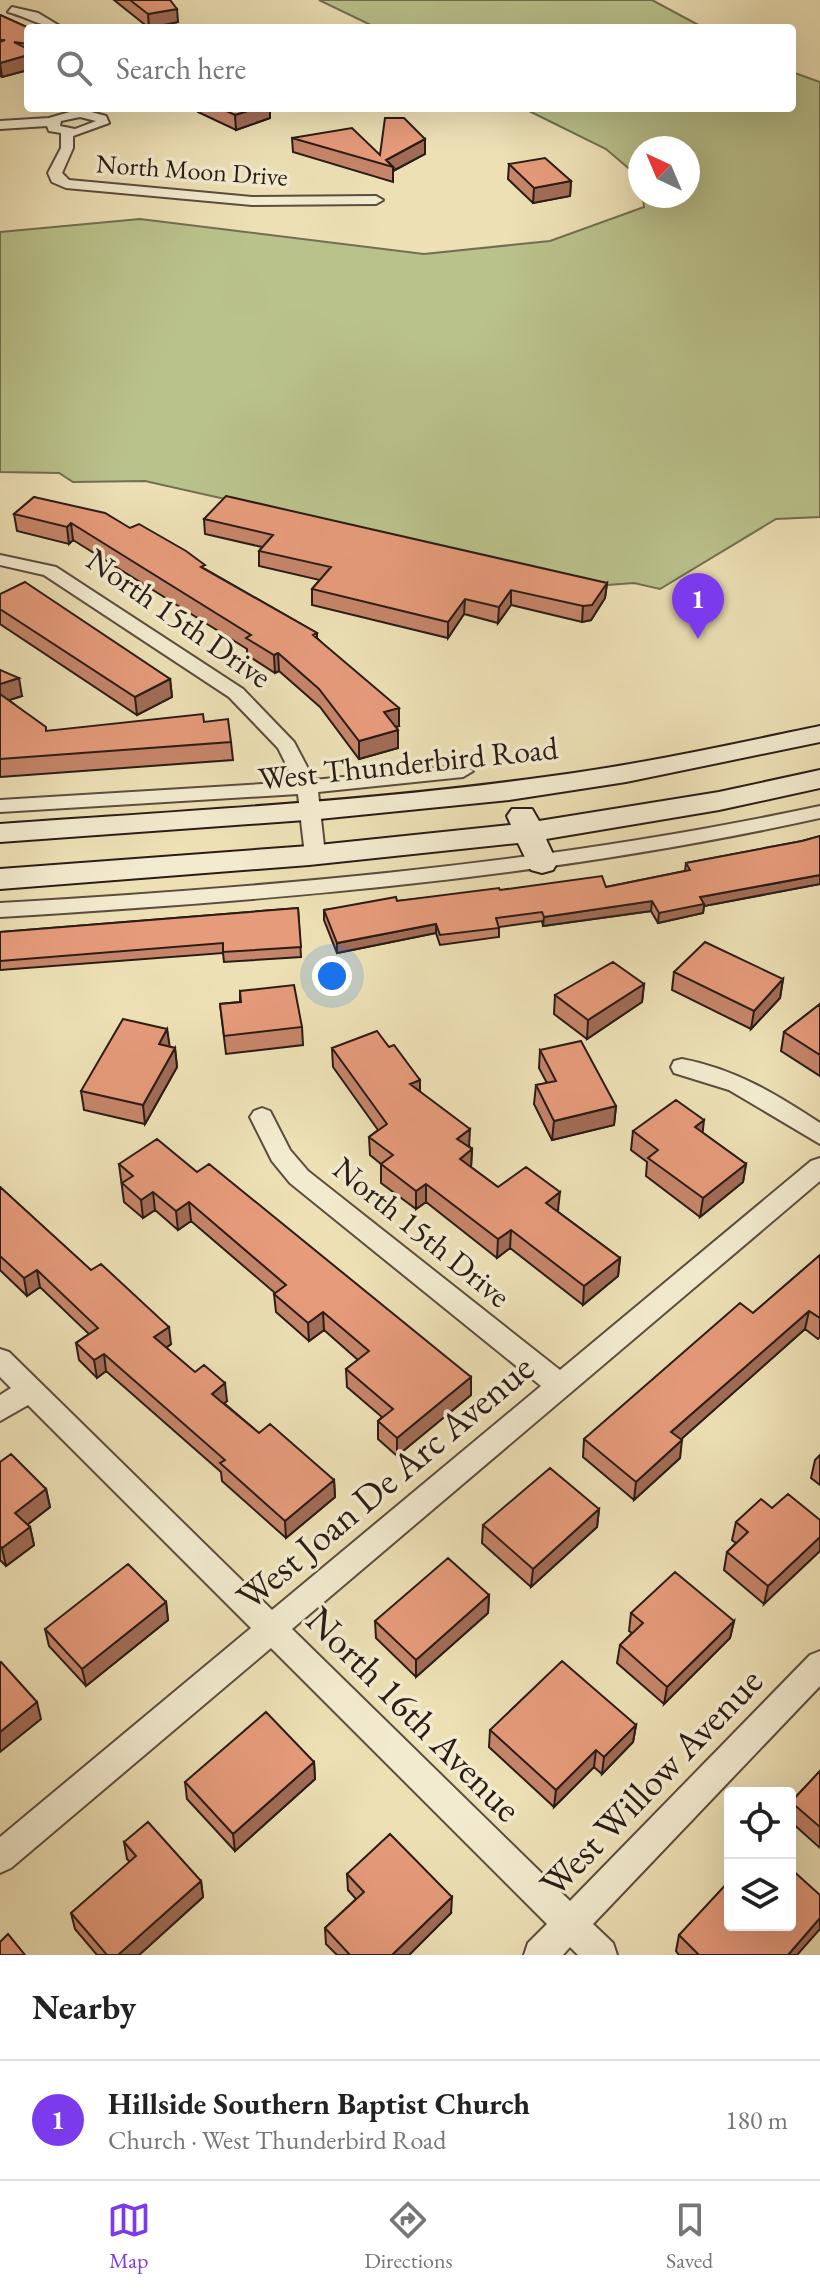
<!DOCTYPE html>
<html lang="en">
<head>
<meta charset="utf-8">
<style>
  body { margin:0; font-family:"EB Garamond",serif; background:#f2f2f2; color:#222 }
  .controls { position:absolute; right:24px; bottom:24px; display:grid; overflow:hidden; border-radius:8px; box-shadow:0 8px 32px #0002 }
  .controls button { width:72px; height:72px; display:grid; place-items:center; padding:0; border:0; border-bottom:2px solid #e0e0e0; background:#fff; color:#222; font:40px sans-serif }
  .compass { position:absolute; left:628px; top:136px; width:72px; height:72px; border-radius:50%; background:#fff; box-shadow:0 8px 32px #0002; rotate:316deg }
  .you { position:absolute; left:332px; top:976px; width:28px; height:28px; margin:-20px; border:6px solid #fff; border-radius:50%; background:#1a73e8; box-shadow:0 0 0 12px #1a73e833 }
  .badge { display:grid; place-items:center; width:52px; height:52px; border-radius:50%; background:#7c3aed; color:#fff; font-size:26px; font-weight:700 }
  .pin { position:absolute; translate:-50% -66px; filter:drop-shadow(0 2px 4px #0008) }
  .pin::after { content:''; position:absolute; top:42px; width:28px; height:24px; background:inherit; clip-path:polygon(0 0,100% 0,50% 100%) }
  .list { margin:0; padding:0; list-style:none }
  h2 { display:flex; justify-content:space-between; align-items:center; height:104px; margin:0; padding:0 32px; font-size:34px }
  h2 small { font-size:26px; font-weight:400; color:#767676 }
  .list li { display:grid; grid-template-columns:52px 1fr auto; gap:24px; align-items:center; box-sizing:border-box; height:120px; padding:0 32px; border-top:2px solid #e0e0e0 }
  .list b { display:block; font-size:30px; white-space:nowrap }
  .list p { margin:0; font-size:26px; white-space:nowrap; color:#767676 }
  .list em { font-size:26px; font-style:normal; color:#767676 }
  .icon { flex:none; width:44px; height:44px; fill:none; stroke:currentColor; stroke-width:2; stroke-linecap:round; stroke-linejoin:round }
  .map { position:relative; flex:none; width:820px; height:1955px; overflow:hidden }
  .search { position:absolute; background:#fff; box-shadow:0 8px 32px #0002; left:24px; right:24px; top:24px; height:88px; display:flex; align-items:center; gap:20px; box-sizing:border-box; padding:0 28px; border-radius:8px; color:#767676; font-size:30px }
  .sheet { height:224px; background:#fff }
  nav { display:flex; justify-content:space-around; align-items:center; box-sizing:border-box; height:112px; border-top:2px solid #e0e0e0; background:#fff; font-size:22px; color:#767676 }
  nav a { display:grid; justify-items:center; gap:4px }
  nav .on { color:#7c3aed }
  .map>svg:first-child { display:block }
  .green { fill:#bac28c; stroke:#726f51; stroke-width:2 }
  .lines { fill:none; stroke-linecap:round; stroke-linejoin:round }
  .minor-casing { stroke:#5c4d3e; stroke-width:4 }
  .secondary-casing { stroke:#2b1c16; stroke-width:4 }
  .minor { fill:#f3ebcf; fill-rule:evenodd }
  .secondary { fill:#f3ebcf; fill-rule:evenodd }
  .wall { fill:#c6856a; stroke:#2b1c16; stroke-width:2 }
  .shaded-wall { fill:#a16c56; stroke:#2b1c16; stroke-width:2 }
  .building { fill:#e69b7b; stroke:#2b1c16; stroke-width:2 }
  .labels { text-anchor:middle; stroke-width:7; stroke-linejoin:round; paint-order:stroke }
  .far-street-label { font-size:26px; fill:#2b1c16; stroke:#f3ebcf }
  .street-label { font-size:32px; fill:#2b1c16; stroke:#f3ebcf }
  .near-street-label { font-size:38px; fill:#2b1c16; stroke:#f3ebcf }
</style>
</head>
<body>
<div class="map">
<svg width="820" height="1955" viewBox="0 0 820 1955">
  <rect width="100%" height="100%" fill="#ede0b5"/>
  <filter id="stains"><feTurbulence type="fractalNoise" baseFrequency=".0025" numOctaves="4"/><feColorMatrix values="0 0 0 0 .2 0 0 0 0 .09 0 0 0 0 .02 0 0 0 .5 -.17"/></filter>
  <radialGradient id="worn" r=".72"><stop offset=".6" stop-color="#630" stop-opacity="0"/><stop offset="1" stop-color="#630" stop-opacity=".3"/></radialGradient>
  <!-- green -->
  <path class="green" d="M319,0H652L704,28H377Z
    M792,72L820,82V517L776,519L660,589L634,583L607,585L145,481L73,482L59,473L0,472V232L140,219L424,254L550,241L644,207L643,196H688V148H640V178L606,149L523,108H792Z"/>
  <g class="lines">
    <defs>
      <path id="minor" d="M12,7L38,13L63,28C44,28 27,17 8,12Z
        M80,109L106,116L109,123L73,136V148L62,173L69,180L252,197L376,196L383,200L376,204L252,205L66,188L52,182L48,173L61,148V133L49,131L47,126L0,129V121L49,118ZM80,117L96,121L75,129L60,126L61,121Z
        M0,555L56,567L243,689L294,742L314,780L463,765L473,771L463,777L318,792L325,855L315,862L305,855L298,794L0,812V800L295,782L278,748L229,697L44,575L0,565Z
        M820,806V818C549,878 276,900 0,917V903C276,887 549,864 820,806Z
        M682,1059C735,1069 776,1094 820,1123V1144L729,1090L674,1073L671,1067L674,1061Z
        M262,1108L270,1111L290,1150L308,1171L560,1370L811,1161L820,1158V1181L292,1629L570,1901L810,1655L820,1651V1686L593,1924L613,1943L617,1955H578L570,1947L563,1955H524L528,1943L547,1924L271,1648L11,1868L0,1873V1837L251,1628L28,1405L0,1421V1395L11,1388L0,1377V1349L9,1352L272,1610L541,1386L290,1183L272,1161L250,1117L254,1111Z"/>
      <path id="secondary" d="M820,726V742L626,782L509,800L319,819L0,842V824C182,811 364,802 545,777C638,765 729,745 820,726Z
        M820,770V788L719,810L546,839L557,863L553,870L542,873L531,870L518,843L309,865L0,889V869L309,846L511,825L507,816L512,809H532L539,821L719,792Z"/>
    </defs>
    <!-- minor casing -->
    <use href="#minor" class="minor-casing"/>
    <!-- secondary casing -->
    <use href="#secondary" class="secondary-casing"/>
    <!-- minor -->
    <use href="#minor" class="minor"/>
    <!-- secondary -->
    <use href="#secondary" class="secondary"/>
  </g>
  <!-- wall -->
  <path class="wall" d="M114,0H170L178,22L149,28Z
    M0,15L28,28V70L2,77L0,76Z
    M197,108H270V118L236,130L198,112Z
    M292,138L380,155L425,139V154L393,171V182L293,152Z
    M509,164L571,181L570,196L533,203L508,179Z
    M34,497L205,569L317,633V638L399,726L396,727L398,730V748L359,759L320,707L279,671L275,673L247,655V649L73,540L69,544L17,531L14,514Z
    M204,519L607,583L605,598L591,620L582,622L511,605L498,623L464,614L448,638L312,605V589L320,580L259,566V551L262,547L205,534Z
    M0,594L170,679L172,697L137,715L0,624Z
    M0,670L22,696L9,700L47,731L204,722L231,742L233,760L0,777Z
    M820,836V884L704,906L703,913L658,923L651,911L543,926L542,921L499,927V937L440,945L436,933L337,953L324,920V910L397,901L500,890L606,887L685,871L686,863L802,841Z
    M298,908L301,957L224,962L223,953L0,970V932Z
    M674,972L783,979L780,998L751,1029L672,990Z
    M644,984L642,1002L587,1039L554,1014L555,995Z
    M240,991L302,1027L303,1045L226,1054L220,1004L240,1002Z
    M820,1004V1076L781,1051L784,1032Z
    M167,1029L169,1047L175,1048L177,1067L145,1124L84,1110L81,1091Z
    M389,1047L420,1080V1092L472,1149L471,1167L498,1187L558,1210L557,1211L620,1258L618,1276L583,1305L510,1248L497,1258L426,1202L416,1209L381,1183V1164L370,1155L369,1137L378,1130L333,1067L332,1048Z
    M540,1050L616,1106L614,1125L552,1140L534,1104L536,1085L547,1083L539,1068Z
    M633,1131L703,1133L746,1164L743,1182L700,1217L646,1176L647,1162L631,1150Z
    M119,1164L197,1172L471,1377V1395L397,1456L378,1439V1421L382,1417L347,1387L346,1369L358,1360L324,1330L309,1341L276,1312L274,1294L275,1293L191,1221L178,1230L155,1210L143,1218L124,1202Z
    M0,1187L171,1344L166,1348L227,1401L224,1403L259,1433L334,1480L335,1497L286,1538L222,1481L221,1472L106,1371L97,1378L79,1360L76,1343L89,1334L40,1287L27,1296L0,1270Z
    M820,1255V1337L818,1339L805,1329L681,1439L680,1458L634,1500L583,1457L584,1439L753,1313Z
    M820,1455V1485L811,1478L815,1460Z
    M0,1462L46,1489L50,1507L27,1525L30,1527L34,1545L6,1566L0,1560Z
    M772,1508L820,1520L764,1604L724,1570L727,1552L736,1543L732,1540L736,1522Z
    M599,1509L597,1527L531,1587L482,1543L483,1525Z
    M489,1595L488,1613L416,1677L376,1638L375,1621Z
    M166,1602L168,1620L86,1686L49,1646L45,1629Z
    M631,1613L734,1621L730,1638L664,1704L617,1663L620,1645L632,1633L629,1631Z
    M636,1725L633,1742L602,1774L594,1767L554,1807L489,1747L490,1730Z
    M314,1762L315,1779L235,1851L187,1799L185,1782Z
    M820,1771V1848L790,1821V1807L791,1802Z
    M124,1842L201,1881L203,1897L139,1955H97L75,1929L71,1913L130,1862L127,1859Z
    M347,1874L451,1913L409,1955H337L326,1944L325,1928L356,1899L348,1890Z
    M679,1935L797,1955H679L676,1951Z"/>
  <!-- shaded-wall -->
  <path class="shaded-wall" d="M177,9L178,22L149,28L148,14Z
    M28,55V70L2,77L0,63Z
    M257,108H270V118L236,130L235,115Z
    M425,139V154L393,171V167L386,160Z
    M571,181L570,196L533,203L534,188Z
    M71,523L73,540L69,544L67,527Z
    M607,583L605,598L591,620L582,622L583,606Z
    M511,590V605L498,623L499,607Z
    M465,599L464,614L448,638V622Z
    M278,653L279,671L275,673L274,655Z
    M19,678L22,696L0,703V684Z
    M170,679L172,697L137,715L135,697Z
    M399,708V726L384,730V712Z
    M398,730V748L359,759V741Z
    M820,875V884L704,906L703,913L658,923L659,913L700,897Z
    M652,901L651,911L543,926L544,917Z
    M436,924V933L337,953V943Z
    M783,979L780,998L751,1029L754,1011Z
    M644,984L642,1002L587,1039L588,1020Z
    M167,1029L170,1048L159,1044Z
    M175,1048L177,1067L145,1124L143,1105Z
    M420,1080V1099L410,1084Z
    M616,1106L614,1125L552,1140L554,1121Z
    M704,1120L702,1138L695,1127Z
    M470,1129L469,1147L457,1139Z
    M472,1149L471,1168L460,1159Z
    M746,1164L743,1182L700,1217L703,1198Z
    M426,1184V1202L416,1209V1191Z
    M153,1192L155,1210L143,1218L141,1200Z
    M560,1192L558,1210L545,1221L546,1203Z
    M189,1202L191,1221L178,1230L176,1211Z
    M511,1230L510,1248L497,1258L498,1239Z
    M620,1258L618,1276L583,1305L584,1286Z
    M37,1270L40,1287L27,1296L24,1278Z
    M809,1311L805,1329L669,1450L671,1432Z
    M323,1312L324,1330L309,1341L308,1323Z
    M169,1327L171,1344L157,1355L154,1337Z
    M104,1354L106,1371L97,1378L94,1360Z
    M471,1377V1395L397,1456V1438Z
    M225,1383L227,1401L214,1411L212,1394Z
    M682,1440L680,1458L634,1500L636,1482Z
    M334,1480L335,1497L286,1538L285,1521Z
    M46,1489L50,1507L19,1531L15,1513Z
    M599,1509L597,1527L531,1587L533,1569Z
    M30,1527L34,1545L6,1566L2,1548Z
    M820,1537V1551L764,1604L768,1586Z
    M489,1595L488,1613L416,1677V1660Z
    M166,1602L168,1620L86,1686L82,1669Z
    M734,1621L730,1638L664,1704L667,1687Z
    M37,1702L41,1719L0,1752V1732Z
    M636,1725L633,1742L602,1774L604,1757Z
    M596,1750L594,1767L554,1807L556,1790Z
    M314,1762L315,1779L235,1851L233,1834Z
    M201,1881L203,1897L139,1955H118Z
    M452,1897L451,1913L409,1955H392Z
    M820,1918V1929L797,1955H788Z"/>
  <!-- building -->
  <path class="building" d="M130,0H170L177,9L148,14Z
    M0,15L29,28H28V44L14,42L28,49V55L0,63V42L5,40H0Z
    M220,108H257L235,115Z
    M385,118H404L425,139L386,160L393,167L292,138L352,128L380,155Z
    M545,158L571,181L534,188L509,164Z
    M226,496L607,583L592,605L583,606L511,590L499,607L465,599L448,622L312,589L331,567L259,551L273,535L204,519Z
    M34,497L105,513L130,528L139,524L186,551L205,565L201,567L317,633L313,635L399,708L384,712L398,730L359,741L319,689L278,653L274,655L246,638L251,635L71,523L67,527L14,514Z
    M25,582L170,679L135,697L0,609V594Z
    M0,670L19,678L0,684Z
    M0,694L46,727V731L203,714L204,722L228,719L231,742L0,759Z
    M820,836V875L700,897L704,904L659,913L652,901L544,917L542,912L496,918L499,928L440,935L436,924L337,943L324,910L396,897L397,901L499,888L500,890L602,876L606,887L690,870L686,863L802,841Z
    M298,908L301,947L223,952V943L0,961V932Z
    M705,942L783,979L754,1011L674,972Z
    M613,962L644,984L588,1020L555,995Z
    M294,985L302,1027L224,1036L220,1004L241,1002L240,991Z
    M820,1004V1055L784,1032Z
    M123,1019L167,1029L159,1044L175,1048L143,1105L81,1091Z
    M377,1031L389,1047L394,1045L420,1080L410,1084L470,1129L457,1139L472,1149L460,1159L498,1187L526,1167L560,1192L546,1203L620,1258L584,1286L511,1230L498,1239L426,1184L416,1191L381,1164L393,1155L369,1137L387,1124L332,1048Z
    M581,1041L616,1106L554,1121L536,1085L556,1081L540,1050Z
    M676,1100L704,1120L695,1127L746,1164L703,1198L648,1158L658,1150L633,1131Z
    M157,1139L197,1172L209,1164L471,1377L397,1438L378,1421L393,1409L346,1369L369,1351L323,1312L308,1323L274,1294L286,1285L189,1202L176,1211L153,1192L141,1200L122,1183L133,1176L119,1164Z
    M0,1187L91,1270L101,1264L169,1327L154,1337L195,1372L204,1365L225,1383L212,1394L259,1433L270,1424L334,1480L285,1521L220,1463L225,1460L104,1354L94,1360L76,1343L98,1328L37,1270L24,1278L0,1256Z
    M820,1255V1318L809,1311L671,1432L682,1440L636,1482L584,1439L740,1303L753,1313Z
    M11,1454L46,1489L15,1513L30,1527L2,1548L0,1546V1462Z
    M550,1468L599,1509L533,1569L483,1525Z
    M788,1494L820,1520V1537L768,1586L727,1552L748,1532L736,1522L761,1499L772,1508Z
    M448,1558L489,1595L416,1660L375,1621Z
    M128,1564L166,1602L82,1669L45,1629Z
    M675,1572L734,1621L667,1687L620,1645L643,1623L631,1613Z
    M562,1661L636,1725L604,1757L596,1750L556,1790L490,1730Z
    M1,1662L37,1702L0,1732V1663Z
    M266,1712L314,1762L233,1834L185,1782Z
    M820,1771V1827L791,1802Z
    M148,1822L201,1881L118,1955H107L71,1913L136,1856L124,1842Z
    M390,1834L452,1897L392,1955H350L325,1928L364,1892L347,1874Z
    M790,1868L820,1895V1918L788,1955H699L679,1935L730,1880V1925H790Z
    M8,1934L25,1955H0V1942Z"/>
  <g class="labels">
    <!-- far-street labels -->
    <g class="far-street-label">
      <text transform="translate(192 170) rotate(4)" y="9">North Moon Drive</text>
    </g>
    <!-- street labels -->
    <g class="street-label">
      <text transform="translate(179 618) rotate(35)" y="11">North 15th Drive</text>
      <text transform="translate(408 763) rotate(-6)" y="11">West Thunderbird Road</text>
      <text transform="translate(422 1232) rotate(39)" y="11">North 15th Drive</text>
    </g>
    <!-- near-street labels -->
    <g class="near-street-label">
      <text transform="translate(385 1482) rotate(-40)" y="13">West Joan De Arc Avenue</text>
      <text transform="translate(414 1714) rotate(45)" y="13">North 16th Avenue</text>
      <text transform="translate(651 1782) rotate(-46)" y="13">West Willow Avenue</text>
    </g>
  </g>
  <rect width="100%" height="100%" filter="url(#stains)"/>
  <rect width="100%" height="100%" fill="url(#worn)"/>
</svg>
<div class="controls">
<button><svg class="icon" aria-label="locate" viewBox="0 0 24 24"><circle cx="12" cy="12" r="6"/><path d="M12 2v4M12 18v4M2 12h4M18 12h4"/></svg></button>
<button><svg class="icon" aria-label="layers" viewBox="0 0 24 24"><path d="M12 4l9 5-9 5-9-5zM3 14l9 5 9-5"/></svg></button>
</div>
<svg class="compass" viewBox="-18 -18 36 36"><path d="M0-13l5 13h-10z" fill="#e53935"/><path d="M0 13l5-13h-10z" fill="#767676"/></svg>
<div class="you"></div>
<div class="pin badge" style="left:698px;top:639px">1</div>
<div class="search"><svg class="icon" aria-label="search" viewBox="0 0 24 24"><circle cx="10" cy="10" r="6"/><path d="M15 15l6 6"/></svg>Search here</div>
</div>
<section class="sheet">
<h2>Nearby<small></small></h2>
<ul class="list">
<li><span class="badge">1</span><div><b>Hillside Southern Baptist Church</b><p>Church · West Thunderbird Road</p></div><em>180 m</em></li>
</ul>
</section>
<nav>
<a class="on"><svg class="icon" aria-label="map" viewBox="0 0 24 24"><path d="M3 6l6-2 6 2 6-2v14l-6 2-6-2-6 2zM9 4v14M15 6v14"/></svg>Map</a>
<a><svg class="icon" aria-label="directions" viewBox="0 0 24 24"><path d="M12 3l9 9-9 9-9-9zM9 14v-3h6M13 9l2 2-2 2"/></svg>Directions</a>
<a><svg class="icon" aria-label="saved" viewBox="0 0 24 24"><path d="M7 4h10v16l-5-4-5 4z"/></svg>Saved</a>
</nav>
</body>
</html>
